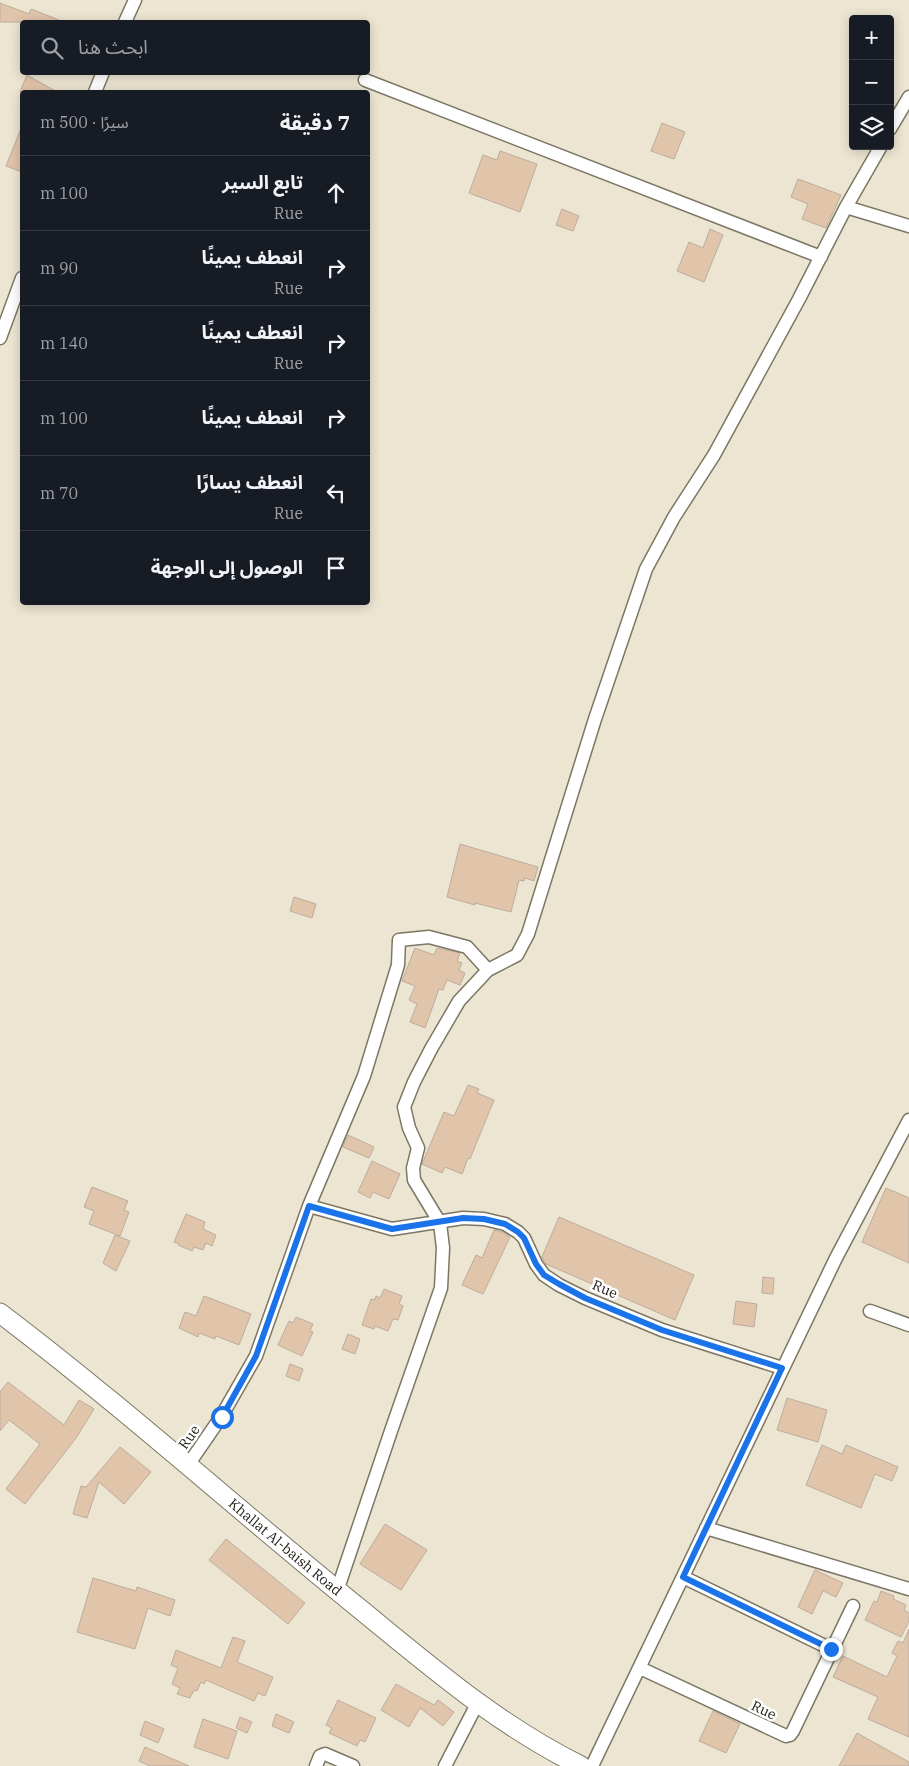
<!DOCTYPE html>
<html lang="ar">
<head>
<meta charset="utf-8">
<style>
  body { margin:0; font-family:"IBM Plex Serif","Noto Sans Arabic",serif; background:#20242c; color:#f1f3f6; direction:rtl }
  .controls { position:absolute; right:15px; top:15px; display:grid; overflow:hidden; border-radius:5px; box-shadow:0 2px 12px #0003 }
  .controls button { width:45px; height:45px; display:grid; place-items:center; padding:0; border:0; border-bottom:1px solid #363941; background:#171b24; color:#f1f3f6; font:25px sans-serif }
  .stop { position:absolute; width:15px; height:15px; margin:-11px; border:4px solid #1a73e8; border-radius:50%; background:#fff }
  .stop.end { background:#1a73e8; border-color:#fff; box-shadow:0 1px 5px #0008 }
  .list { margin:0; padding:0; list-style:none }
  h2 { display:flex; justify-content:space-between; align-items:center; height:65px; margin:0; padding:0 20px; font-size:21px }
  h2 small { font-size:16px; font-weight:400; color:#9ea1a6 }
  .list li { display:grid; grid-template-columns:32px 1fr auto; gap:15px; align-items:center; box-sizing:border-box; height:75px; padding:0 20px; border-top:1px solid #363941 }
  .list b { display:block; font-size:19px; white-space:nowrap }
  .list p { margin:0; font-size:16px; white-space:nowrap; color:#9ea1a6 }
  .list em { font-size:16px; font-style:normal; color:#9ea1a6 }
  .icon { flex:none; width:28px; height:28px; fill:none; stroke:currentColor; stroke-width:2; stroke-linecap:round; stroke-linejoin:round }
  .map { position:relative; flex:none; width:909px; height:1766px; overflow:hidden; direction:ltr }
  .search { position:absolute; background:#171b24; box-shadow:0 2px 12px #0003; left:20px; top:20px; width:350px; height:55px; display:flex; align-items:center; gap:12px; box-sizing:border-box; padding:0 18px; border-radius:5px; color:#9ea1a6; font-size:19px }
  .panel { position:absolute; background:#171b24; box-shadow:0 2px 12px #0003; left:20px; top:90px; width:350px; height:515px; border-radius:5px; direction:rtl }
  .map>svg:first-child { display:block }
  .building { fill:#e1c5aa; stroke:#bcac9e }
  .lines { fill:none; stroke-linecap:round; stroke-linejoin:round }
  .street-casing { stroke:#7c7664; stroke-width:15 }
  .secondary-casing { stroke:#7c7664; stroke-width:21 }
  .street { stroke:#fff; stroke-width:12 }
  .secondary { stroke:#fff; stroke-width:19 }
  .route { stroke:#1a73e8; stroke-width:6 }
  .labels { text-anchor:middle; stroke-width:5; stroke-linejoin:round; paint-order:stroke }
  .street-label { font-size:14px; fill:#1d1b14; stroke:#fff }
</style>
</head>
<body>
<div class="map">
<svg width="909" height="1766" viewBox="0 0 909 1766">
  <rect width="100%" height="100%" fill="#ece5d1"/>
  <!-- building -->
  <path class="building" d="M0,3L29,14L31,9L64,22H0Z
    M27,75L57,92H20Z
    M662,123L685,132L674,159L651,151Z
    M22,126V172L6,166Z
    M500,151L537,164L520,212L469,193L483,155L497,160Z
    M798,179L841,195L826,228L802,219L808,204L791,197Z
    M562,209L579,216L573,231L556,225Z
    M710,229L723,235L704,282L677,271L689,242L703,248Z
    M460,844L538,867L534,881L525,878L524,881L519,880L511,912L475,903V905L447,897Z
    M294,897L316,904L312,918L290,911Z
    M415,948L434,955L437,948L460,953L457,961L462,963L459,970L465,973L460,985L447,980L443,990L439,989L425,1028L410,1022L417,1004L409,1000L415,986L402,981Z
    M468,1085L479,1089L477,1093L494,1100L470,1159L468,1158L462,1174L445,1167L442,1173L422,1164L444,1112L454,1116Z
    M348,1135L374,1147L369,1158L343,1147Z
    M372,1161L400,1174L389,1199L373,1192L370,1198L358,1192Z
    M92,1187L128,1201L124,1210L129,1212L120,1236L89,1224L94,1211L84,1207Z
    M886,1188L909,1198V1263L862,1242Z
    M186,1214L205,1222L203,1229L216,1235L212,1246L206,1243L203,1250L194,1247L192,1251L178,1245L179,1244L174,1242Z
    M559,1217L694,1275L675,1320L546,1264L542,1257Z
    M494,1230L502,1232L510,1237L483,1294L462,1285L476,1255L482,1258Z
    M115,1235L130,1241L116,1271L103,1263Z
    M763,1277L774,1278L773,1294L762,1293Z
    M384,1289L402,1296L399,1304L403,1306L398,1320L393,1319L388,1331L375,1326L374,1329L362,1325L371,1299L375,1300L376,1296L380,1298Z
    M204,1296L251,1314L239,1345L216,1336L215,1339L199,1333L198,1337L179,1328L185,1312L196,1316Z
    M736,1301L757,1304L754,1327L733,1324Z
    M296,1317L313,1324L310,1331L313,1332L302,1356L278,1345L289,1321L293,1323Z
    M348,1334L360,1339L355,1354L342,1349Z
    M290,1364L303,1369L299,1381L286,1376Z
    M8,1382L64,1425L79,1400L94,1409L76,1438L25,1504L6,1489L40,1444L9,1420L0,1431V1392Z
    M787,1398L827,1410L818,1442L777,1430Z
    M822,1445L842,1454L846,1445L898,1467L892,1481L875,1474L861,1508L806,1485Z
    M120,1447L151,1472L124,1504L99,1482L87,1518L73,1514L81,1486L86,1487Z
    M385,1524L427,1550L401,1590L360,1564Z
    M226,1539L305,1603L288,1624L209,1560Z
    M815,1570L843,1583L836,1597L823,1591L812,1614L798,1607Z
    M93,1578L136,1591L137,1587L175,1600L170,1616L148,1608L135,1649L77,1632Z
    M881,1591L894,1596L893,1599L906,1605L904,1610L909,1613V1621L901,1637L865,1620L874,1601L877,1602Z
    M909,1629V1737L868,1719L878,1697L833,1677L843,1656L887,1677L897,1656L892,1653L898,1641L903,1643Z
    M233,1637L245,1641L237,1662L273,1677L265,1696L258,1693L254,1701L206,1680L204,1684L201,1682L197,1691L194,1690L190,1698L177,1694L180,1688L172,1684L178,1668L171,1665L176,1650L221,1668Z
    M396,1684L434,1705L438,1700L454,1712L443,1726L420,1708L409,1727L381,1710Z
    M338,1700L376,1718L365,1742L360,1740L357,1746L329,1733L332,1728L326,1725Z
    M713,1711L740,1724L726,1753L699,1741Z
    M276,1714L294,1722L289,1733L272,1726Z
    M240,1717L252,1722L247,1733L236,1728Z
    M203,1719L237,1731L228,1759L194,1747Z
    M145,1721L164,1729L158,1743L140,1735Z
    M857,1733L909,1762V1766H839Z
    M145,1747L189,1766H150L139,1761Z"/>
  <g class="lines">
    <defs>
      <path id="street" d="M125,22L135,0
        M365,80L821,257
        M95,92L103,72
        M890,129L909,97
        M846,207L909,226
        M0,338L22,278
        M309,1206L392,1229L463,1218L484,1219L505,1224L518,1232L524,1238L536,1264L544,1275L559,1285L585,1298L662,1330L782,1368
        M870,1311L909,1325
        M188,1465L221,1417L256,1356L309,1206L364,1076L398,965L399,940L429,937L467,947L488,970
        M706,1528L909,1589
        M683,1577L831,1649
        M337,1591L392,1428L441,1288L443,1248L440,1223L414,1180L413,1168L418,1148L409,1128L404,1107L414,1082L431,1049L459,1001L488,970L517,955L528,934L595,719L646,569L674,517L714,455L799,299L846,207L881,146
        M640,1668L786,1736L790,1735L793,1731L853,1606
        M316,1766L320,1756L325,1754L353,1766
        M445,1766L477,1704
        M592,1766L836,1258L909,1120"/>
      <g id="secondary">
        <path id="s1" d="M0,1313C124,1407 239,1511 360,1609C431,1667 498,1725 581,1766"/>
      </g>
    </defs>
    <!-- street casing -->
    <use href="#street" class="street-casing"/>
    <!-- secondary casing -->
    <use href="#secondary" class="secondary-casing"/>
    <!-- street -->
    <use href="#street" class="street"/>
    <!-- secondary -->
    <use href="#secondary" class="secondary"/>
  </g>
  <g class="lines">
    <!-- route -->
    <path class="route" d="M222,1417L256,1356L309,1206L392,1229L463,1218L484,1219L505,1224L518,1232L524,1238L536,1264L544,1275L559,1284L585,1298L662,1330L782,1368L683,1577L831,1649"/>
  </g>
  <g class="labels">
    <!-- street labels -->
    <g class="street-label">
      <text transform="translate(605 1289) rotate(23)" y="5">Rue</text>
      <text transform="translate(189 1437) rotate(-55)" y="5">Rue</text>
      <text dy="5" stroke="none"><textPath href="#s1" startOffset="369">Khallat Al-baish Road</textPath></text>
      <text transform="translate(764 1710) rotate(26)" y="5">Rue</text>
    </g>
  </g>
</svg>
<div class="controls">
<button>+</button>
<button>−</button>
<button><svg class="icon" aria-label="layers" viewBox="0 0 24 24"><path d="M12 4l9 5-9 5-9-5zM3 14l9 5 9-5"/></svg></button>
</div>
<div class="stop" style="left:222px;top:1417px"></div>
<div class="stop end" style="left:831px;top:1649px"></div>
<div class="search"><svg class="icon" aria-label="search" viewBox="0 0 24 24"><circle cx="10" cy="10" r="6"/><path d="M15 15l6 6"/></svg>ابحث هنا</div>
<section class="panel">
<h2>7 دقيقة<small>سيرًا · 500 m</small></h2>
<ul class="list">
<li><svg class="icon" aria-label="ahead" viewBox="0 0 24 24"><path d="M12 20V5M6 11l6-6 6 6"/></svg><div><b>تابع السير</b><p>Rue</p></div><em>100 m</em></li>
<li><svg class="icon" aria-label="right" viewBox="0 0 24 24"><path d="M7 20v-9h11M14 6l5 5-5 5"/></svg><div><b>انعطف يمينًا</b><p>Rue</p></div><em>90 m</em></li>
<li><svg class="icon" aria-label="right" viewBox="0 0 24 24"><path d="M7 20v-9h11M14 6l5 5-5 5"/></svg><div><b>انعطف يمينًا</b><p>Rue</p></div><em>140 m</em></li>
<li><svg class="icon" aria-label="right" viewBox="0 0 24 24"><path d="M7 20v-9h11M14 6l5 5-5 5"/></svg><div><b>انعطف يمينًا</b></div><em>100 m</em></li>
<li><svg class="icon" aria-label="left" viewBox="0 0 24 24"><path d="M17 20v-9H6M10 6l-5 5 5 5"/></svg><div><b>انعطف يسارًا</b><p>Rue</p></div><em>70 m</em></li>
<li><svg class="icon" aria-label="arrive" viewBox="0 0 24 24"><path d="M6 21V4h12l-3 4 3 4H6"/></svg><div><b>الوصول إلى الوجهة</b></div></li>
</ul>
</section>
</div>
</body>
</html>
